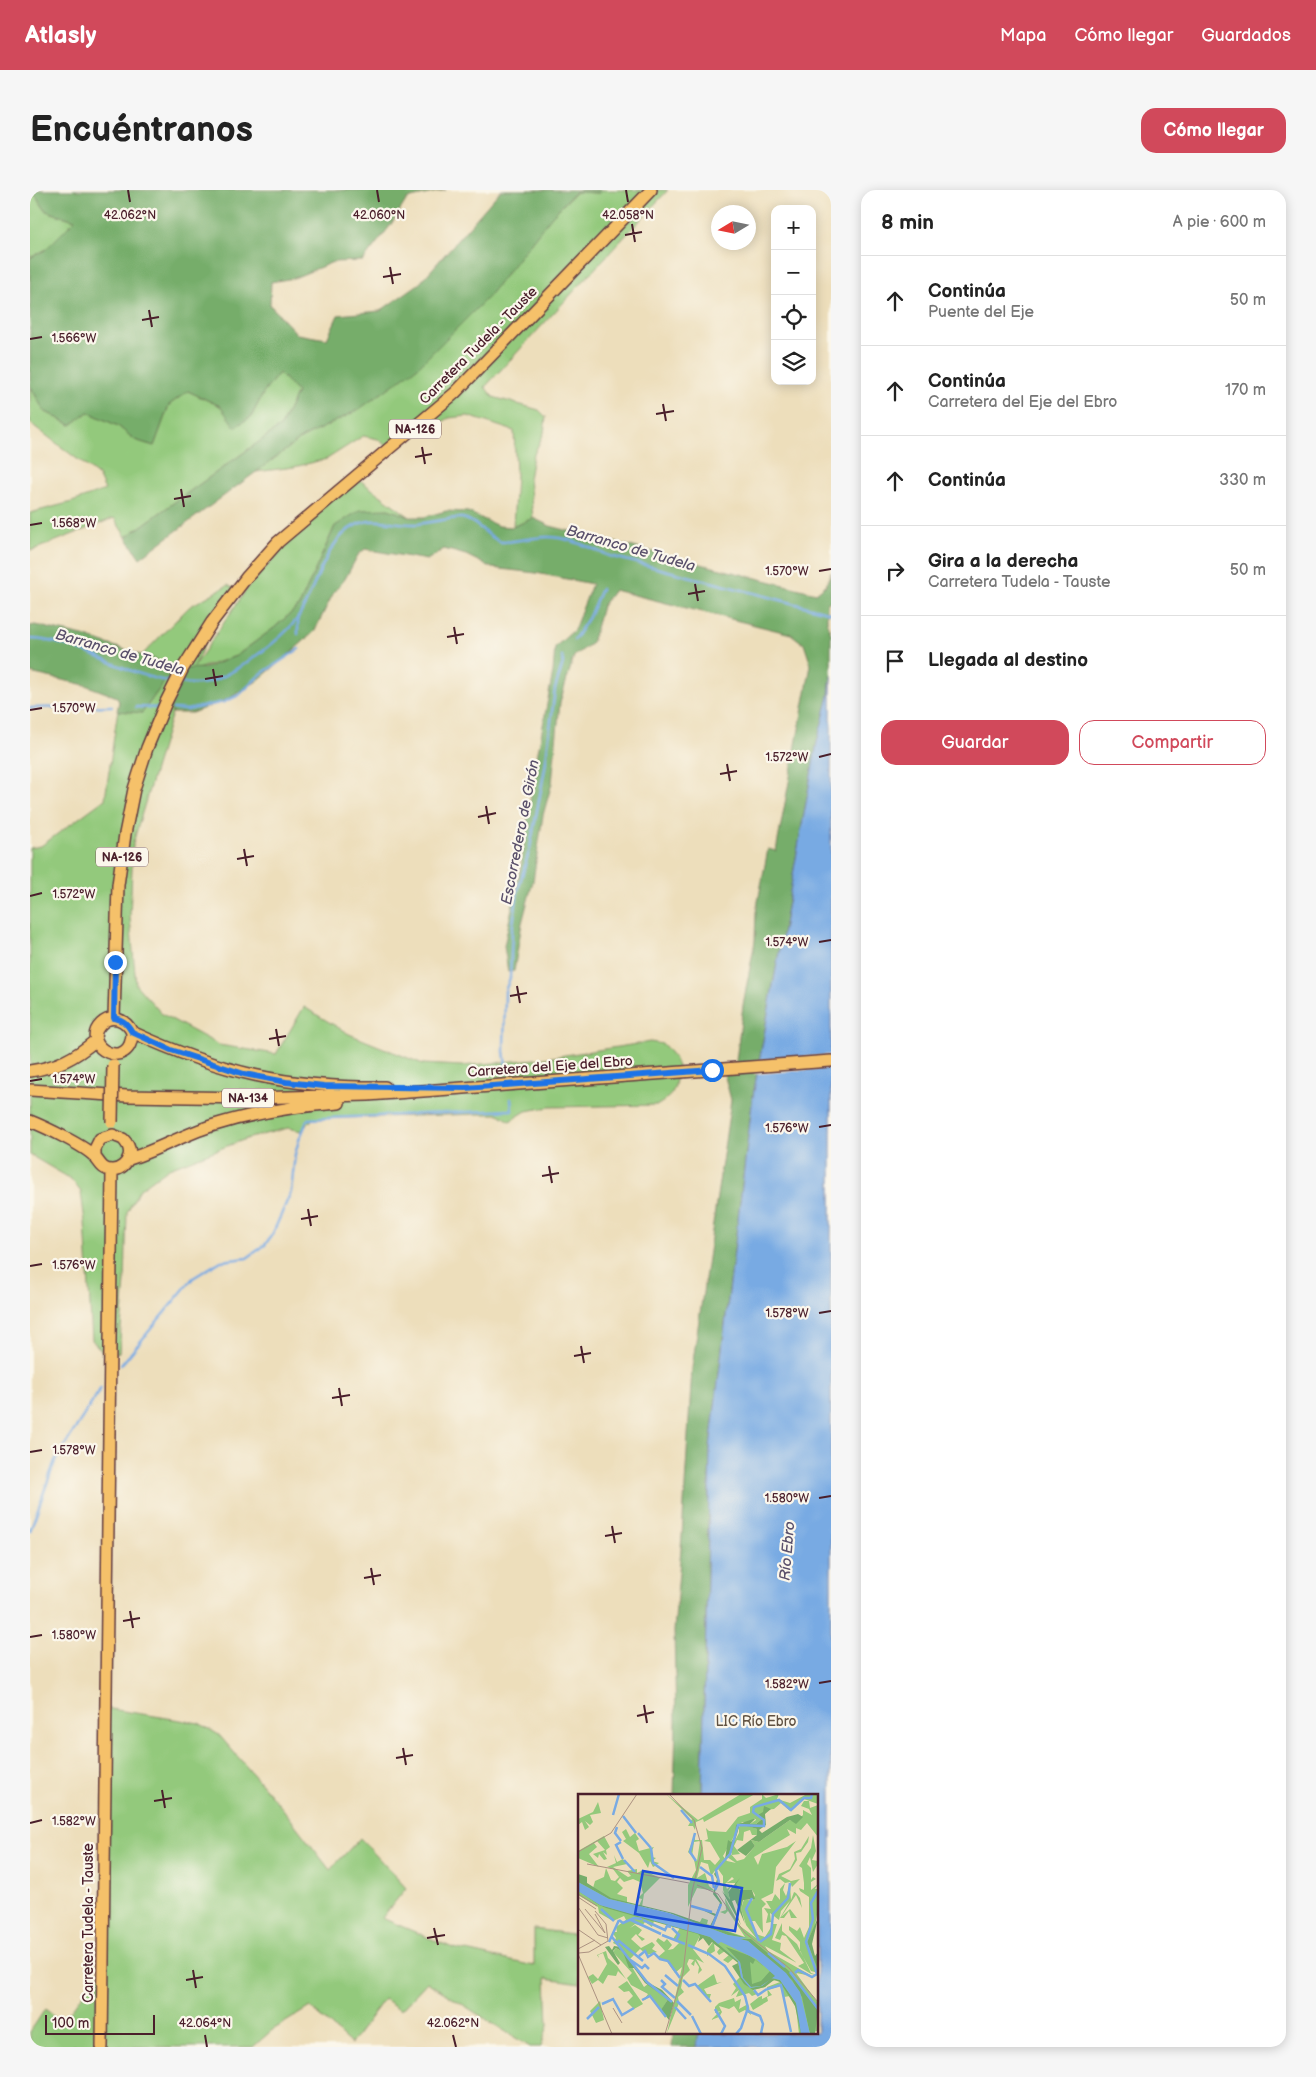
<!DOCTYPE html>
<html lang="es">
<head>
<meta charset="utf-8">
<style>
  body { margin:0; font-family:"Balsamiq Sans",sans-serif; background:#f6f6f6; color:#222 }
  .controls { position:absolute; right:15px; top:15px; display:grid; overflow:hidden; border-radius:10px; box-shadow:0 2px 12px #0003 }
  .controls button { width:45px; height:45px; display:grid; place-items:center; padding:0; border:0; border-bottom:1px solid #e0e0e0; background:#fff; color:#222; font:25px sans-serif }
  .compass { position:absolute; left:681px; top:15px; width:45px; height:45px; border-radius:50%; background:#fff; box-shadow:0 2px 12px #0003; rotate:260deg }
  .scale { position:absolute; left:15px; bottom:12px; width:110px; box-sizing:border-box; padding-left:5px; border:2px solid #4a1f2b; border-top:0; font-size:14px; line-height:18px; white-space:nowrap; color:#4a1f2b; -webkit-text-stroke:4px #fbf7ec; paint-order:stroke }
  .stop { position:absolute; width:15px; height:15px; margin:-11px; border:4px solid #1a73e8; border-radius:50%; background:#fff }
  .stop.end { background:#1a73e8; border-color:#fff; box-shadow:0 1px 5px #0008 }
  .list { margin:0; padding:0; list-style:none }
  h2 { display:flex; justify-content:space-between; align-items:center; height:65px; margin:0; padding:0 20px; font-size:21px }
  h2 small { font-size:16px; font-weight:400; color:#767676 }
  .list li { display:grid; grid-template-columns:32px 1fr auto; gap:15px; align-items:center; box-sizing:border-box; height:90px; padding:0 20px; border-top:1px solid #e0e0e0 }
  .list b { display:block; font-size:19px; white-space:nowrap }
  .list p { margin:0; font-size:16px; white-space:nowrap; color:#767676 }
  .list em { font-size:16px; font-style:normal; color:#767676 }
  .actions { display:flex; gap:10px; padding:15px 20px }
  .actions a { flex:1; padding:11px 0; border:1px solid #d1495b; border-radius:15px; text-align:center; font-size:18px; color:#d1495b }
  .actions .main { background:#d1495b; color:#fff }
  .icon { flex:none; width:28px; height:28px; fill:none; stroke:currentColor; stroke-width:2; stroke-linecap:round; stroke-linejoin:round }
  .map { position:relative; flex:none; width:801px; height:1857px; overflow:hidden; border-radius:15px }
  header { display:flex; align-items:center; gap:30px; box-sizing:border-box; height:70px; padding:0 25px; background:#d1495b; color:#fff }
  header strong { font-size:24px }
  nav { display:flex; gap:28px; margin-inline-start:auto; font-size:18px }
  .intro { display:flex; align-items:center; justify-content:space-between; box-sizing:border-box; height:120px; padding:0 30px }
  h1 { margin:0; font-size:35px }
  .button { padding:12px 22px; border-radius:15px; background:#d1495b; color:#fff; font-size:18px; font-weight:700 }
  main { display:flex; gap:30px; padding:0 30px }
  aside { flex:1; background:#fff; border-radius:15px; box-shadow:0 2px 12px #0003 }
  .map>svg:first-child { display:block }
  .green { fill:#93c97b; stroke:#6e7453 }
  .forest { fill:#76ad6b; stroke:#60664b }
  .water { fill:#78aae3; stroke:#616487 }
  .pier { fill:#eddebb }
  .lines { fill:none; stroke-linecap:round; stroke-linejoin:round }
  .stream { stroke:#78aae3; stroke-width:2.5 }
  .primary-casing { stroke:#623c41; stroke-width:14 }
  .primary { stroke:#f5c16b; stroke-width:11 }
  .primary-bridge-casing { stroke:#623c41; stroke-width:14; stroke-linecap:butt }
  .primary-bridge { stroke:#f5c16b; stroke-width:11 }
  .route { stroke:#1a73e8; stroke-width:6 }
  .ticks { fill:none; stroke:#4a1f2b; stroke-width:2 }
  .labels { text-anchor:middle; stroke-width:4.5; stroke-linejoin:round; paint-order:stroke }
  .shield { fill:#fbf7ec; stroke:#7f6065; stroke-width:1 }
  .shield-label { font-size:12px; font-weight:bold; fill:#4a1f2b }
  .street-label { font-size:14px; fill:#4a1f2b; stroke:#fbf7ec }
  .park-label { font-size:14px; fill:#605243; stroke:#fbf7ec }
  .water-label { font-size:15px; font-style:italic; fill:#5a506b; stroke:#fbf7ec }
  .inset-river { fill:none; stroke:#78aae3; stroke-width:2.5 }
  .inset-road { fill:none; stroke:#ac9281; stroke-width:1 }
  .view { fill:#1d4ed8; fill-opacity:0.15; stroke:#1d4ed8; stroke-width:2.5 }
  .inset-edge { fill:none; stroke:#4a1f2b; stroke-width:2.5 }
  .ticks-label { font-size:12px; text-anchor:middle; fill:#4a1f2b; stroke:#fbf7ec; stroke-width:4.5; stroke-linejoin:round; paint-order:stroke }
</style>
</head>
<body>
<header>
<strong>Atlasly</strong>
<nav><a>Mapa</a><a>Cómo llegar</a><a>Guardados</a></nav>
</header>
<div class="intro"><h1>Encuéntranos</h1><a class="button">Cómo llegar</a></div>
<main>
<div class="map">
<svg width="801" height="1857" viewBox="0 0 801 1857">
  <rect width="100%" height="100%" fill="#fbf7ec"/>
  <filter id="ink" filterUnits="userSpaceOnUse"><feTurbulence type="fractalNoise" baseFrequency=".02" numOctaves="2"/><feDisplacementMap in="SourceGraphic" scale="10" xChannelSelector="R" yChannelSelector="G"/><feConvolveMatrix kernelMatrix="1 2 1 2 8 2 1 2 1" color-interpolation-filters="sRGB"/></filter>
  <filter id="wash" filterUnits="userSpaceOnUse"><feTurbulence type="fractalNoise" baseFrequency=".0096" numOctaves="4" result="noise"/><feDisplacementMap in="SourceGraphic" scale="20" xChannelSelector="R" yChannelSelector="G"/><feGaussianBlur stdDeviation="1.12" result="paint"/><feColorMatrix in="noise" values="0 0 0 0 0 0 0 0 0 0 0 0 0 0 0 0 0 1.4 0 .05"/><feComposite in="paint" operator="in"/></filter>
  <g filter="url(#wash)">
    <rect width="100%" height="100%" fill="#eddebb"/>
    <!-- green -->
    <path class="green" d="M0,0H2L16,21L45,30L15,60L0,68Z
      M573,0H638L455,197L463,207L509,220L516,227L514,243L503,266L499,289L503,328L483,337L486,285L484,241L438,226L419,228L392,245L383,241L362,261L348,249L333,246L297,269L264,277L226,282L272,248L328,220L546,2L570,3Z
      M249,182L267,202L251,236L96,347L84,328L3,360H0V323L42,312L75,300L68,285L0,233V195L14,221L41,235L58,222L88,236L105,250L124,256L139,215L158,201L190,216L221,227L234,202Z
      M324,286L380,327L358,319L305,336L269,416L244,438L206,466L161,481L112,465L159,417L198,395L209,402L178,446L164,477L218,397L290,317Z
      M140,484L138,512L140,513L142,523L103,653L100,727L106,795L132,824L189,855L246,864L274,817L319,844L393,874L432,876L516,868L620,852L633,854L644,867L651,884H646C646,900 642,906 628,915L520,917L496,921L480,931L469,924H449L283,929L271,941L258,938L216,949L139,978L110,999L97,1022L95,1091L89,1162L77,1167L62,1150L55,1032L51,1002L41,989L0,965V658L11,656L75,609L89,512L112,523Z
      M74,1518L169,1533L189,1545L253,1619L300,1680L330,1648L376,1698L352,1728L423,1758L504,1776V1739L550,1745V1793L516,1788L518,1835L511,1857H500L397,1792L371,1820L354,1809L321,1854L280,1817L241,1841L223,1857H48L44,1854L41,1857H0V1842L15,1819L32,1832L65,1789L73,1782Z"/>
    <!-- forest -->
    <path class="forest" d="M2,0H416L377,9L360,36L333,71L303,72L264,88L241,92L240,115L267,144L297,149L308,125L350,121L390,93L471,0H573L570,3L545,2L521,27L458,107L388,177L328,220L272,248L110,368L96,347L251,236L267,202L249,183L234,202L221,227L205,237L190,216L158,201L139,215L124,256L105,250L88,236L58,222L41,235L14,221L0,195V68L15,60L45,30L16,21Z
      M358,319L380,327H394L416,321L438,322L468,336L483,337L503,328L520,336L786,403L796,395L801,382V411L797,413V433L801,444V486L799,506L787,552L723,906L680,1257L672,1606H644L646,1533L644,1441L652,1346L662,1178L701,910L694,883L705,879L713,815L725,751L726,722L738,659L746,661L781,475L774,454L761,444L584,400L572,416L562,453L544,466L530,512L522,593L513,625L503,691L492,733L484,781L478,782L474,756L491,675L504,583L523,482L525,457L544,440L562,394L506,383L462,378L436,365L414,359L397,370L335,359L328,365L315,389L304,402L284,442L257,466L227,491L198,509L162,523H142L138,513L152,479L175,478L206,466L244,438L269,416L305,336L330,320Z
      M5,435L53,446L144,476L140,484L112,523L87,521L89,512L87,507L55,495L0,483V436Z
      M643,1843H669L667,1857H642Z"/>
    <!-- water -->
    <path class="water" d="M801,486V1857H667L669,1843H787V1606H672L680,1257L723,906L787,552L799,506Z"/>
    <!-- pier -->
    <path class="pier" d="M801,865V878L724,884L727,870Z"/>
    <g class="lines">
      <!-- stream -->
      <path class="stream" d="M268,430V444
        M0,449C50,450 93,485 142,492
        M544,450L559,427L571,399
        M150,493C159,494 167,495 176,493C204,485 259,446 272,421C286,395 297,349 326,335C343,326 364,334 383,334C397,334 420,327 432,328C446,330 457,347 471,352C486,352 502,347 517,347C540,347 559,358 580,366L801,423
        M106,517L128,518
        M0,518L82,516
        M143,519L157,520L194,512L209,505L231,484L269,459
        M477,883L474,861L475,801L480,788L482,741L488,700L500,658L515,578L525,499L533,473L532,466
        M91,1175L163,1088L191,1071L217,1068L235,1055L243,1043L261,1002L265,964L269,950L278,929L482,920L481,909
        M0,1341L25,1271L71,1198"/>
    </g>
  </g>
  <g filter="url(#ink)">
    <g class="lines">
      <defs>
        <path id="primary" d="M84,828L88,695L95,644L104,599L117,558L136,512L153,478L182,432L216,388L248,352L425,203L621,0
          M102,842C102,884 48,857 71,834C82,823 96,830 102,842C191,883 257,898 355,897
          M0,881C27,877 45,868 66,850
          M0,900L97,906L220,908L338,905L801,871
          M0,931C15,937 55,956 65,967C70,973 72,980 82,980C90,980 97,974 99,966C101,959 98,954 93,949L83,945L70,949L65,959V967
          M99,969C127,960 153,945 181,936C222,923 266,916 309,913
          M72,1857L82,980"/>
      </defs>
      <!-- primary casing -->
      <use href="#primary" class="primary-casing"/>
      <!-- primary -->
      <use href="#primary" class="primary"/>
      <defs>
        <path id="primary-bridge" d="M82,932L83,875"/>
      </defs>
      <!-- primary-bridge casing -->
      <use href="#primary-bridge" class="primary-bridge-casing"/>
      <!-- primary-bridge -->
      <use href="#primary-bridge" class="primary-bridge"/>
    </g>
  </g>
  <g class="lines" filter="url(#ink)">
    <!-- route -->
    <path class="route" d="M85,772L84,828C93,830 97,833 102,842L141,860L214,884L256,892L294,896L435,898L682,880"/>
  </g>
  <!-- ticks -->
  <path class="ticks" d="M98,0L100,12M347,0L349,12M596,0L598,12M602,34L605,52M595,45L612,42M360,77L363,94M353,87L371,84M119,120L122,137M112,130L129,127M0,149L12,147M633,214L636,231M626,224L644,221M392,257L395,274M385,267L402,264M151,299L154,317M144,309L161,306M0,335L12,333M789,381L801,379M665,394L668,411M658,404L675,401M424,437L427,454M417,447L434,444M183,479L186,496M175,489L193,486M0,520L12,518M789,567L801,564M697,574L700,591M690,584L707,581M456,616L459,634M448,627L466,623M214,659L217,676M207,669L224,666M0,706L12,703M789,752L801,750M487,796L490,813M480,806L497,803M246,839L249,856M239,849L256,846M0,891L12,889M789,937L801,935M519,976L522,993M512,986L529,983M278,1019L281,1036M271,1029L288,1026M0,1076L12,1074M789,1123L801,1121M551,1156L554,1173M544,1166L561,1163M309,1198L312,1216M302,1208L320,1205M0,1262L12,1260M789,1308L801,1306M582,1336L585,1353M575,1346L592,1343M341,1378L344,1395M334,1388L351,1385M100,1421L103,1438M93,1431L110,1428M0,1447L12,1445M789,1493L801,1491M614,1515L617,1533M607,1526L624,1522M373,1558L376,1575M366,1568L383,1565M132,1600L135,1618M124,1611L142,1608M0,1633L12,1630M404,1738L408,1755M397,1748L415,1745M163,1780L166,1798M156,1790L173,1787M175,1845L177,1857M423,1845L426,1857"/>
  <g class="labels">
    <!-- shield labels -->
    <g class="shield">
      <rect x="359" y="229.5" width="52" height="19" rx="4"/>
      <rect x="66" y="657.5" width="52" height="19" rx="4"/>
      <rect x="192" y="898.5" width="52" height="19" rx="4"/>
    </g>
    <g class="shield-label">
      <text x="385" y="243">NA-126</text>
      <text x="92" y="671">NA-126</text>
      <text x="218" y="912">NA-134</text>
    </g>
    <!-- street labels -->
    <g class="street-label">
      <text transform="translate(448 155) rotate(-45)" y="5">Carretera Tudela - Tauste</text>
      <text transform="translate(520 876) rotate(-4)" y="5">Carretera del Eje del Ebro</text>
      <text transform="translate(58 1733) rotate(-90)" y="5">Carretera Tudela - Tauste</text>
    </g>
    <!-- park labels -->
    <g class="park-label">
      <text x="726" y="1536">LIC Río Ebro</text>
    </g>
    <!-- water labels -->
    <g class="water-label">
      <text transform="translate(601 358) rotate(16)" y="5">Barranco de Tudela</text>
      <text transform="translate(90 462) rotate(16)" y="5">Barranco de Tudela</text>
      <text transform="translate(490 642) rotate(-79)" y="5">Escorredero de Girón</text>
      <text transform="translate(757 1361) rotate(-85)" y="5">Río Ebro</text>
    </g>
  </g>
  <!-- overview -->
  <g transform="translate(548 1604)">
    <rect width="240" height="240" fill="#eddebb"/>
    <path d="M88,0L120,26L163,0H177L126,28L125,25L118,28L117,36L115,32H110L114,25ZM184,0L188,4L201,0L199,5L212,9L229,0H240V10L226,5L212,17L203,9L196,15L186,16L184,25L178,30H172L178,26L177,24L170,29L164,28L145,62L149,67L158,69L149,63L153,60L159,67L166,65L177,52L173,46L181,48L212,26L217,28L225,21V16L234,21L231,15L223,12L226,7H231L232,14L240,11V43L229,29L223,36L218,34V40L209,35L212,41L176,63L180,71L184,60L209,53L218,47L198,73L195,99L183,105L188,110L184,114L185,139L177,127H172L178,140L187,143L195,130H199L194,146L203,149L202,156L219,169L187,152L190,157L234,182L218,179L240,209V237L221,240L218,214L212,202L206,203L202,192L190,196L194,201L189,203L190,207L175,216L172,210L181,203L184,202V205L190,202L189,193L202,188L200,186L191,187L187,193L175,196L179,200L174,202L171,199L158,203L161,196L153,202L158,194L155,190L162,183L160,168L156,164L150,169L145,166L151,161L147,157L141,161L139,158L142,154L136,150L137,157L129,162V156L135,148L122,142L115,155L126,169L118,165L124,176L120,180L121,173L117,167L116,172L113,170L116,166L111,165L109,170L112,176L105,183L103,194L106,198L100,203L101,209L89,239L104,173L97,179L88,166H82L80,163L87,157L78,147L80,144L86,148L89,145L94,151L90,156L95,155L102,148L95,145L102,134L76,127L74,133L67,128L64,132L57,130L52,134L57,131L64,136L60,141L67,145L64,147L58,140L53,145L63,154L74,148L77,151L74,155L79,158L69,161L62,155L52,165L43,153L35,149L38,144L34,138H39L38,133L48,126L46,122L35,127L21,119L20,113L0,101V82L15,94L17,87L26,83L28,74L33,86L37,87L41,83L35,75L29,73L38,69L36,61L39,68L45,65L49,70L35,73L50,83L53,82L49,77L59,75V79L65,76L82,84L66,100L64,113L122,128L124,124L130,126L129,130L167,143L150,117L147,120L142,118L148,116L147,104L162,132L178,144L168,131L163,115L166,105L174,107L177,101L174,96H162L157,89H148L156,85L154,83L147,90L149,95L154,90L150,98L152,106H149L145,96V82L140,75L145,66L133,82L130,70L123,68L119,84L127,79L131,92L137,97L119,94L110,113V91L118,76L116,65L119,67L122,47L116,48L114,62L110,58L117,41V46H124L126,66H132L137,71L142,65L132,48L126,47L130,45L128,34L131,37L148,38L160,23L172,19V13L184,5ZM42,84L46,88L55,85L62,88L65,99L60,104L64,105L61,112L49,109V103L39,100L45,94L39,88ZM20,8L23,19L12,21L15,28L12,31L7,27L11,33L7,36L4,28L0,31V25L15,18ZM164,30L179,35V41H174L172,36L166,38L165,47L159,46L156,52L162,60L154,61L153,54L161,39V31ZM48,35L52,43L57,39L61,45L58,47L61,57L76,53L73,57L74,63L78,64L74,67L81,69L77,72L75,73L72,67L70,74L61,59L45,47L48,45L44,38ZM235,41L238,57L234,66L240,67V70L235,78L232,63L229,70L233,74V86L235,83L238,85L233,88V96L240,90L237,95H240V115L237,132L229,148L240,171V179L233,177L222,157V148L211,136V132L219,137L222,133L226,144L231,133V103L222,97L221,94L226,96V89L224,74L221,72L233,54ZM26,42L32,53L28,56L29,61L25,58L29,65L26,66L21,60L20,64L15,60L27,56L19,47L16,49L19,53L11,60L21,73L0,64V57ZM231,42L230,48L223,58L218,59L219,66L212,77L203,82L213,87L222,85L214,93L212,88L207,89L205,96L208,102L212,91L213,106L216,98L218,99L222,104L224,114L218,101L203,123L212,115L219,124H213L211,117L206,124H202L212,107L203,117L201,126L192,119L193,128L188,129L190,120L186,114L193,115L188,107H194L197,100L202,106V95L207,89L202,85L198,87L201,80L212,75L217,65L216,58L223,55ZM204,129V137L219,150L233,179L239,181L233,180L220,172L226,169L208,142L204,141L202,146L197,144ZM38,154L45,158L66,193L70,190L90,205L83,217L73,202L65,207L70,200L53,191L49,184L54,179L35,158ZM28,157L30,164L39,172L48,185L40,177L38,182L30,181L25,190L20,186L14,190L10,183L15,180L20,185L29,170L25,159L20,161L21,164L19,161ZM136,180L139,189L144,188L126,195L129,200H133L131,206L119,192ZM49,187L65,210L56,215L49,208L55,202L51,197L46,198L40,193ZM156,204L157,208L163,205L161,215L170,210L173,221L167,216L161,219L156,212L151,215L141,212L144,218L141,223L133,226L142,217L137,219V213L141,209ZM22,207L26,226L18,229L12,217Z" fill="#93c97b" fill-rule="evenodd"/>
    <path d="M186,12L193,15L187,20L188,31L181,36L184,39L209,23L220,20L225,23L218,30L212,26L181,48L173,46L177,52L168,62L159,56L179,41V35L162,30L153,60L147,65L150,46L153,48L157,42L158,31L178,24L172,30H178L184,25L180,21L185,18ZM144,66L138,78L141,86L137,98L144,109L135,133L168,144L150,141L91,119L31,105L0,88V80L9,83V89L33,104L95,119L132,132L137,122L118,113L138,120L142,109L135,100L139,85L136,80ZM162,84L158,90L162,96H174L177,105L165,106L163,115L167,130L157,106L154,107L163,131L144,97L152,106L150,98ZM0,97L22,111L92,130L132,143L160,167L163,183L172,194L184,192L194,184L202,186L218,209L223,225V240L217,212L202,188L196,186L187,193L175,196L166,190L154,172L160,169L134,148L131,152L125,144L120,148L122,142L120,140L28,114L21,111ZM240,124L234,150L237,162L240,158L239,173L229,148ZM162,145H173L211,177L240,215L237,240H232L224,203L214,186L170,147ZM31,152L34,156L36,152L43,153L69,188L84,196L96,209L91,226L83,216L90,205L67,189L56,174H51L45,158L38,154L35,157L42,169L40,171L27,153ZM148,153L172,162L190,175L177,166L175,170L172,168L174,190L183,187L192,177L198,182L183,192L173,193L165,184L162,168Z" fill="#76ad6b"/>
    <path d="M0,88L31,105L91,119L150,141L169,144L162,145L170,147L208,179L222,198L232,240H223L218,209L202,186L194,184L184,192L172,194L163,183L160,167L132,143L22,111L0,97ZM143,148L178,165L197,182L183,192L173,193L165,184L162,168L140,150Z" fill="#78aae3" fill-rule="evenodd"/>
    <path class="inset-river" d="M103,16L114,29M35,21L41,0M45,22L58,39M39,33L37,39L43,47M60,39L73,54M117,39L112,58L118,67M43,48L38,51L45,65M73,54L75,69L96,84M46,66L57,78M122,73L134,82L136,94M137,96L141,88L138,76L152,60L160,31L186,32V26L175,18L176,13L201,6L213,16L226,4H233L234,0M174,104L168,115L181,147M113,112L134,118M23,115L36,127M41,126L45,129L56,124L64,125M53,126L83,140M65,126L87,136L89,132L93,133M134,133L143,110M94,134L101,141L98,146M84,141L107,150M34,143L69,188L94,208M31,148L41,126M182,148L193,140L195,120L210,104L212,89M38,150L41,147L65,167M110,151L131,160L147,172L167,202L170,214L163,234L158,240M190,159L207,173M61,162L67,157L70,163L76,159L82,165L90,167L102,184M51,165L64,174L67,171L71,175M212,178L240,215M217,179L220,176L234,183L239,180L228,148L235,125L233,109L240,97M87,181L100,192M83,186L87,190L84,193L97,204M105,186L111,192L117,190L133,208M189,195L203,191L213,238M176,196L180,201L189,195M64,206L72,202L88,223M99,207L113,221M24,210L35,205L44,221L56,214M97,213L108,225M137,215L147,232L143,240M170,217L182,222L185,230L183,239L185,240M114,222L123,240M9,225L21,213"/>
    <path class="inset-road" d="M0,58L33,39L59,0M9,70L111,89M119,91L140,100L166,138L211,174L240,208M0,100L19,112M0,103L18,115M0,113L20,141L30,144M7,115L27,139M17,120L27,139M1,136L23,151M0,155L17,146M1,159L11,158L30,147L28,130L17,117M0,160L34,240M35,214L44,229M87,240L105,179L114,98L124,54L116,26L91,0"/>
    <path class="view" d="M65,77L164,94L157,137L57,120Z"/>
    <rect width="240" height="240" class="inset-edge"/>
  </g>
  <g class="ticks-label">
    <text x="100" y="29">42.062°N</text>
    <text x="349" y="29">42.060°N</text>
    <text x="598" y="29">42.058°N</text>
    <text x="44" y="152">1.566°W</text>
    <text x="44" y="337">1.568°W</text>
    <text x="757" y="385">1.570°W</text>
    <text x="44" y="522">1.570°W</text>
    <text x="757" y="571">1.572°W</text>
    <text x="44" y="708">1.572°W</text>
    <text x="757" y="756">1.574°W</text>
    <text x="44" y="893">1.574°W</text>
    <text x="757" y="942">1.576°W</text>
    <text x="44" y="1079">1.576°W</text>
    <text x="757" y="1127">1.578°W</text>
    <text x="44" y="1264">1.578°W</text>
    <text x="757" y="1312">1.580°W</text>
    <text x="44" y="1449">1.580°W</text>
    <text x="757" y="1498">1.582°W</text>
    <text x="44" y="1635">1.582°W</text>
    <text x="175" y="1837">42.064°N</text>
    <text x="423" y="1837">42.062°N</text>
  </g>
</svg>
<div class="controls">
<button>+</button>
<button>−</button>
<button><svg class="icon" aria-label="locate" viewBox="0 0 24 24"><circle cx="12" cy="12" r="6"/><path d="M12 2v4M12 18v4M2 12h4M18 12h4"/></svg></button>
<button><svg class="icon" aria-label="layers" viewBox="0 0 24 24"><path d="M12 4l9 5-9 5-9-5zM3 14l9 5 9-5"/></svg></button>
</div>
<svg class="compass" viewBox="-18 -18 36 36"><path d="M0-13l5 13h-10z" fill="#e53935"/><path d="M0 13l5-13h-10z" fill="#767676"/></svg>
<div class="scale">100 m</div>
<div class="stop" style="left:682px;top:880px"></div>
<div class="stop end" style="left:85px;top:772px"></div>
</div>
<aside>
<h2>8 min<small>A pie · 600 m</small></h2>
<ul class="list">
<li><svg class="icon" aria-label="ahead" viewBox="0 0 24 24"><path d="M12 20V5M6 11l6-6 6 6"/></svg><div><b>Continúa</b><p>Puente del Eje</p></div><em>50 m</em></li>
<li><svg class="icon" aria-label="ahead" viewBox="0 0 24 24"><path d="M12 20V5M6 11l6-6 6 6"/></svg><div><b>Continúa</b><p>Carretera del Eje del Ebro</p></div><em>170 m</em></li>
<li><svg class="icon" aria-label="ahead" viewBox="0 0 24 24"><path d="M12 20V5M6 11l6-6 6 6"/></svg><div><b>Continúa</b></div><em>330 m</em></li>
<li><svg class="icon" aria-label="right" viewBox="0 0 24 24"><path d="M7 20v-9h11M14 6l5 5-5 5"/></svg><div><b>Gira a la derecha</b><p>Carretera Tudela - Tauste</p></div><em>50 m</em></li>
<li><svg class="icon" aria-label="arrive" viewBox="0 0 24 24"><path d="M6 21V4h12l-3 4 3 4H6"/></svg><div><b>Llegada al destino</b></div></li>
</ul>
<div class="actions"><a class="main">Guardar</a><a>Compartir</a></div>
</aside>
</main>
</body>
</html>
